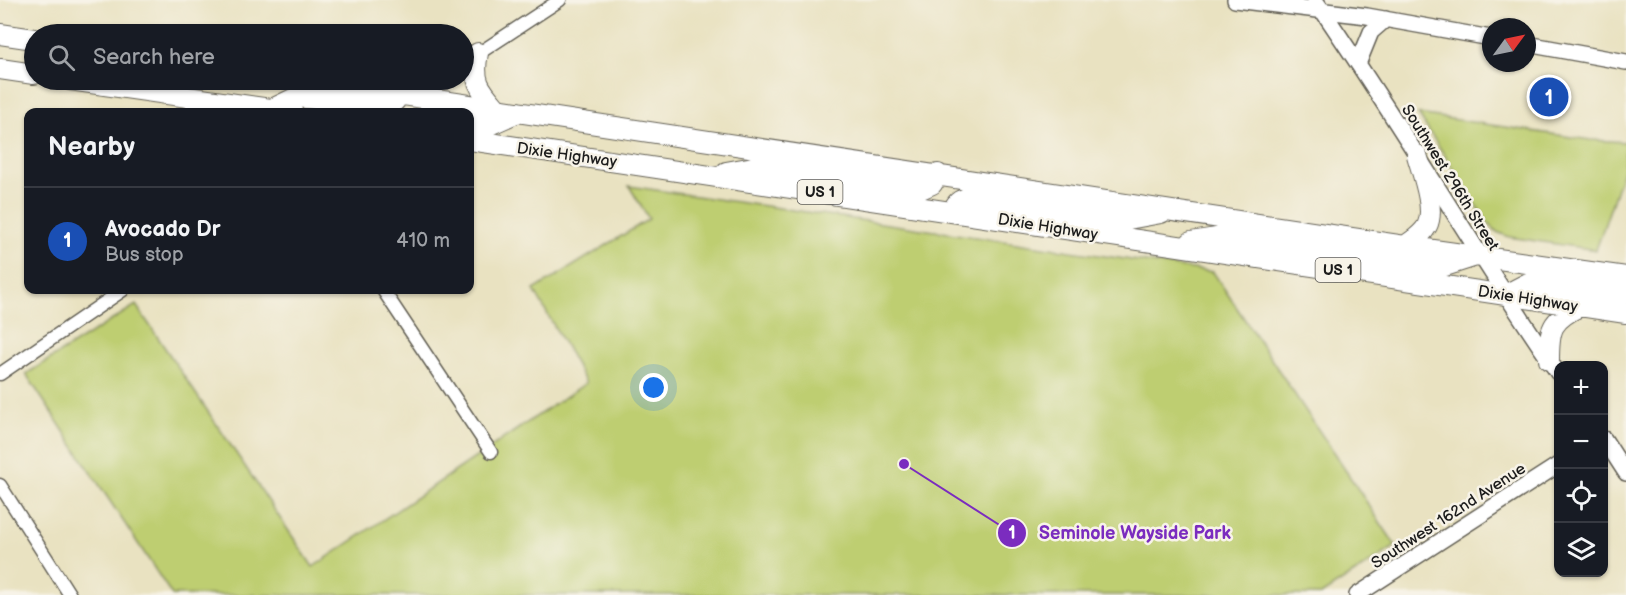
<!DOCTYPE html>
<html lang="en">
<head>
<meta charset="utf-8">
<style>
  body { margin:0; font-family:"Balsamiq Sans",sans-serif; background:#242831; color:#f1f3f6 }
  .controls { position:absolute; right:18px; bottom:18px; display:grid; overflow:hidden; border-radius:12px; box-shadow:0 2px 4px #0004 }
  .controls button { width:54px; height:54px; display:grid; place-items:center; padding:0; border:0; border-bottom:2px solid #363941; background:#171b24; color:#f1f3f6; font:30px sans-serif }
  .compass { position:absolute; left:1482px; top:18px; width:54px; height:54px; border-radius:50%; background:#171b24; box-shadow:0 2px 4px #0004; rotate:57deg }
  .you { position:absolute; left:654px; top:388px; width:21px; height:21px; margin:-15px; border:4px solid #fff; border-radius:50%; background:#1a73e8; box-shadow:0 0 0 9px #1a73e833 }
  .badge { display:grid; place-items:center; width:39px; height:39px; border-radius:50%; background:#1f6fb2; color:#fff; font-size:20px; font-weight:700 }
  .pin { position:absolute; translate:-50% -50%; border:3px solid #fff; box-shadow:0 2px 6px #0006 }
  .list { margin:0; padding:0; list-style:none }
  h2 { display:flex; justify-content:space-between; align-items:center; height:78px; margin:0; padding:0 24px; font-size:26px }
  h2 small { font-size:20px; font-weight:400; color:#9ea1a6 }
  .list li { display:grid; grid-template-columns:39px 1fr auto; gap:18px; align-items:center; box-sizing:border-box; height:108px; padding:0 24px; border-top:2px solid #363941 }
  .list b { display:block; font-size:22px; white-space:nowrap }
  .list p { margin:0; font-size:20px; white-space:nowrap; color:#9ea1a6 }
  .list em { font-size:20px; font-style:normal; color:#9ea1a6 }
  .icon { flex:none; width:33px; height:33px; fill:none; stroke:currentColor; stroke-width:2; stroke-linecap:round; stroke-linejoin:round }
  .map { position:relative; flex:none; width:1626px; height:595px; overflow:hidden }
  .search { position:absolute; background:#171b24; box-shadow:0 2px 4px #0004; left:24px; top:24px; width:450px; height:66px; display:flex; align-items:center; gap:15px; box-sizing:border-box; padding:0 21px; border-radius:33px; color:#9ea1a6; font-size:22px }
  .panel { position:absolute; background:#171b24; box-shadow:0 2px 4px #0004; left:24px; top:108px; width:450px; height:186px; border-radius:12px }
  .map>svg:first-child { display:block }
  .green { fill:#bece71; stroke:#6d7546; stroke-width:1.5 }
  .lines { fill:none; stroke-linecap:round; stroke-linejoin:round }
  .minor-casing { stroke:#646156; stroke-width:15 }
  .tertiary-casing { stroke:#646156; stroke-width:18 }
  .trunk-casing { stroke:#646156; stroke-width:22 }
  .minor { stroke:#fff; stroke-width:12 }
  .tertiary { stroke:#fff; stroke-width:15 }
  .trunk { stroke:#fff; stroke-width:20 }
  .labels { text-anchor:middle; stroke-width:5; stroke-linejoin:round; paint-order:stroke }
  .shield { fill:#f7f3e8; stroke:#5e5c59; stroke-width:1.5 }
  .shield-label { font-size:15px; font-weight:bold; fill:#1c1c1c }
  .street-label { font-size:16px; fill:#1c1c1c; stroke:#f7f3e8 }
  .leader { fill:none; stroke:#7b2cbf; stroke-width:2 }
  .callout-dot { fill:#7b2cbf; stroke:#f7f3e8; stroke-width:2 }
  .mark-label { font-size:18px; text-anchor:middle; font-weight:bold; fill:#fff }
  .callout-label { font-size:18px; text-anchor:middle; font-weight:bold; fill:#7b2cbf; stroke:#f7f3e8; stroke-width:5; stroke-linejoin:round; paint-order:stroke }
</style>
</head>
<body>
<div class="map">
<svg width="1626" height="595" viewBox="0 0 1626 595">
  <rect width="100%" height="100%" fill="#f7f3e8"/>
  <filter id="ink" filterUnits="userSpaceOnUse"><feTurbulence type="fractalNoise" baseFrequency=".0167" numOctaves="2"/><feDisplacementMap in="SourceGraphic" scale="12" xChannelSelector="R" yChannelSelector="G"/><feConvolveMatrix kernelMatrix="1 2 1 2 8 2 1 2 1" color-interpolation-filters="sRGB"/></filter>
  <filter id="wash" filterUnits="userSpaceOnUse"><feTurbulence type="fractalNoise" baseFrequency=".008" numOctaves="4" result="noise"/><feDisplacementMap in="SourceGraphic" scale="24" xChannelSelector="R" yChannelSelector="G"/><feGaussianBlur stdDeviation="1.35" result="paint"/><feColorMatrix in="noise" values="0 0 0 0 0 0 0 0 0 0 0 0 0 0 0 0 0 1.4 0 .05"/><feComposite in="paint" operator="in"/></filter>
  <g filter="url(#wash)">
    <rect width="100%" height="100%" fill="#e9e2c1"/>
    <!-- green -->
    <path class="green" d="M1418,114L1591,140L1626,142L1624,168L1596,250L1509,237L1497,232L1487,222Z
      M629,186L1213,272L1396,546L1321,595H172L26,374L136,305L313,567L586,383L534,290L649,219Z"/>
  </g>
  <g filter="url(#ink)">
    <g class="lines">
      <defs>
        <path id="minor" d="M464,63L560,0
          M413,96L438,80
          M383,290L491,452
          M0,374L123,290
          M0,485L70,595"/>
        <path id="tertiary" d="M1235,0L1367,16L1491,38
          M1315,0C1400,122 1474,251 1558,373
          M1527,44L1626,62
          M1358,64L1371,32L1386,19
          M1604,439L1626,473
          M1357,595L1558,465"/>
        <path id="trunk" d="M0,34L34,39
          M478,53C472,82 480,89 498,110
          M0,69L34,74
          M70,80L292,112
          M304,80L1405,246L1626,277
          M272,109L297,97L352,103H386L395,101
          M470,122L489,125L518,112
          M470,140L1626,313
          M726,172L759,166L923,188L932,184L938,174
          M953,212C956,200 962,199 973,197L1123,220L1161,213
          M1191,242L1223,237L1436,267L1445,266L1473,257
          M1405,246C1413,240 1422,235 1427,226C1436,209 1422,173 1417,155
          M1505,295L1530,282L1541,281L1626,294
          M1549,360C1549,329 1551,320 1580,306"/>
      </defs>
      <!-- minor casing -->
      <use href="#minor" class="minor-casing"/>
      <!-- tertiary casing -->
      <use href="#tertiary" class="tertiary-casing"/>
      <!-- trunk casing -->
      <use href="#trunk" class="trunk-casing"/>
      <!-- minor -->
      <use href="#minor" class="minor"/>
      <!-- tertiary -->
      <use href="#tertiary" class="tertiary"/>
      <!-- trunk -->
      <use href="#trunk" class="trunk"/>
    </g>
  </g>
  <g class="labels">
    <!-- shield labels -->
    <g class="shield">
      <rect x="797.5" y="180" width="45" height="24" rx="4.5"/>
      <rect x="1315.5" y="258" width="45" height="24" rx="4.5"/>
    </g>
    <g class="shield-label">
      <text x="820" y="197">US 1</text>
      <text x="1338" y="275">US 1</text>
    </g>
    <!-- street labels -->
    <g class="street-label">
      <text transform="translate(567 154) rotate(8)" y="6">Dixie Highway</text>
      <text transform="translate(1451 177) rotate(58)" y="6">Southwest 296th Street</text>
      <text transform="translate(1048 226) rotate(9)" y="6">Dixie Highway</text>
      <text transform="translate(1528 298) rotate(9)" y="6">Dixie Highway</text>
      <text transform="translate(1448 515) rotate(-33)" y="6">Southwest 162nd Avenue</text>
    </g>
  </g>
  <!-- callouts -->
  <path class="leader" d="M904 464L1012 533"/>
  <g class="callout-dot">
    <circle cx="904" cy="464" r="6"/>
    <circle cx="1012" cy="533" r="15"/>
  </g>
  <g class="mark-label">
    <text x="1012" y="539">1</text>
  </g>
  <g class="callout-label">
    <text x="1135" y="539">Seminole Wayside Park</text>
  </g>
</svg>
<div class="controls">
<button>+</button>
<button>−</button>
<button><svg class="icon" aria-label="locate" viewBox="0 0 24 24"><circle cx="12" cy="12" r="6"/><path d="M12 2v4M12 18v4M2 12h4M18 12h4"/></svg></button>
<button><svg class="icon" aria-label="layers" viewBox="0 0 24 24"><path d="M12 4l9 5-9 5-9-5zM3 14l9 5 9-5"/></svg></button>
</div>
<svg class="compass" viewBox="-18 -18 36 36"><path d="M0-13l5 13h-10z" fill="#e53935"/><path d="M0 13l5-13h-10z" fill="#9ea1a6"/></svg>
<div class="you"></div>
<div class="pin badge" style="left:1549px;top:97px;background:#1a4fb4">1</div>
<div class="search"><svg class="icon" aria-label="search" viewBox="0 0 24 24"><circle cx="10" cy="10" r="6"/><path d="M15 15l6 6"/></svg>Search here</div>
<section class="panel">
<h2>Nearby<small></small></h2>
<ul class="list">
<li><span class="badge" style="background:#1a4fb4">1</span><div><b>Avocado Dr</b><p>Bus stop</p></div><em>410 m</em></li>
</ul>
</section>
</div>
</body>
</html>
